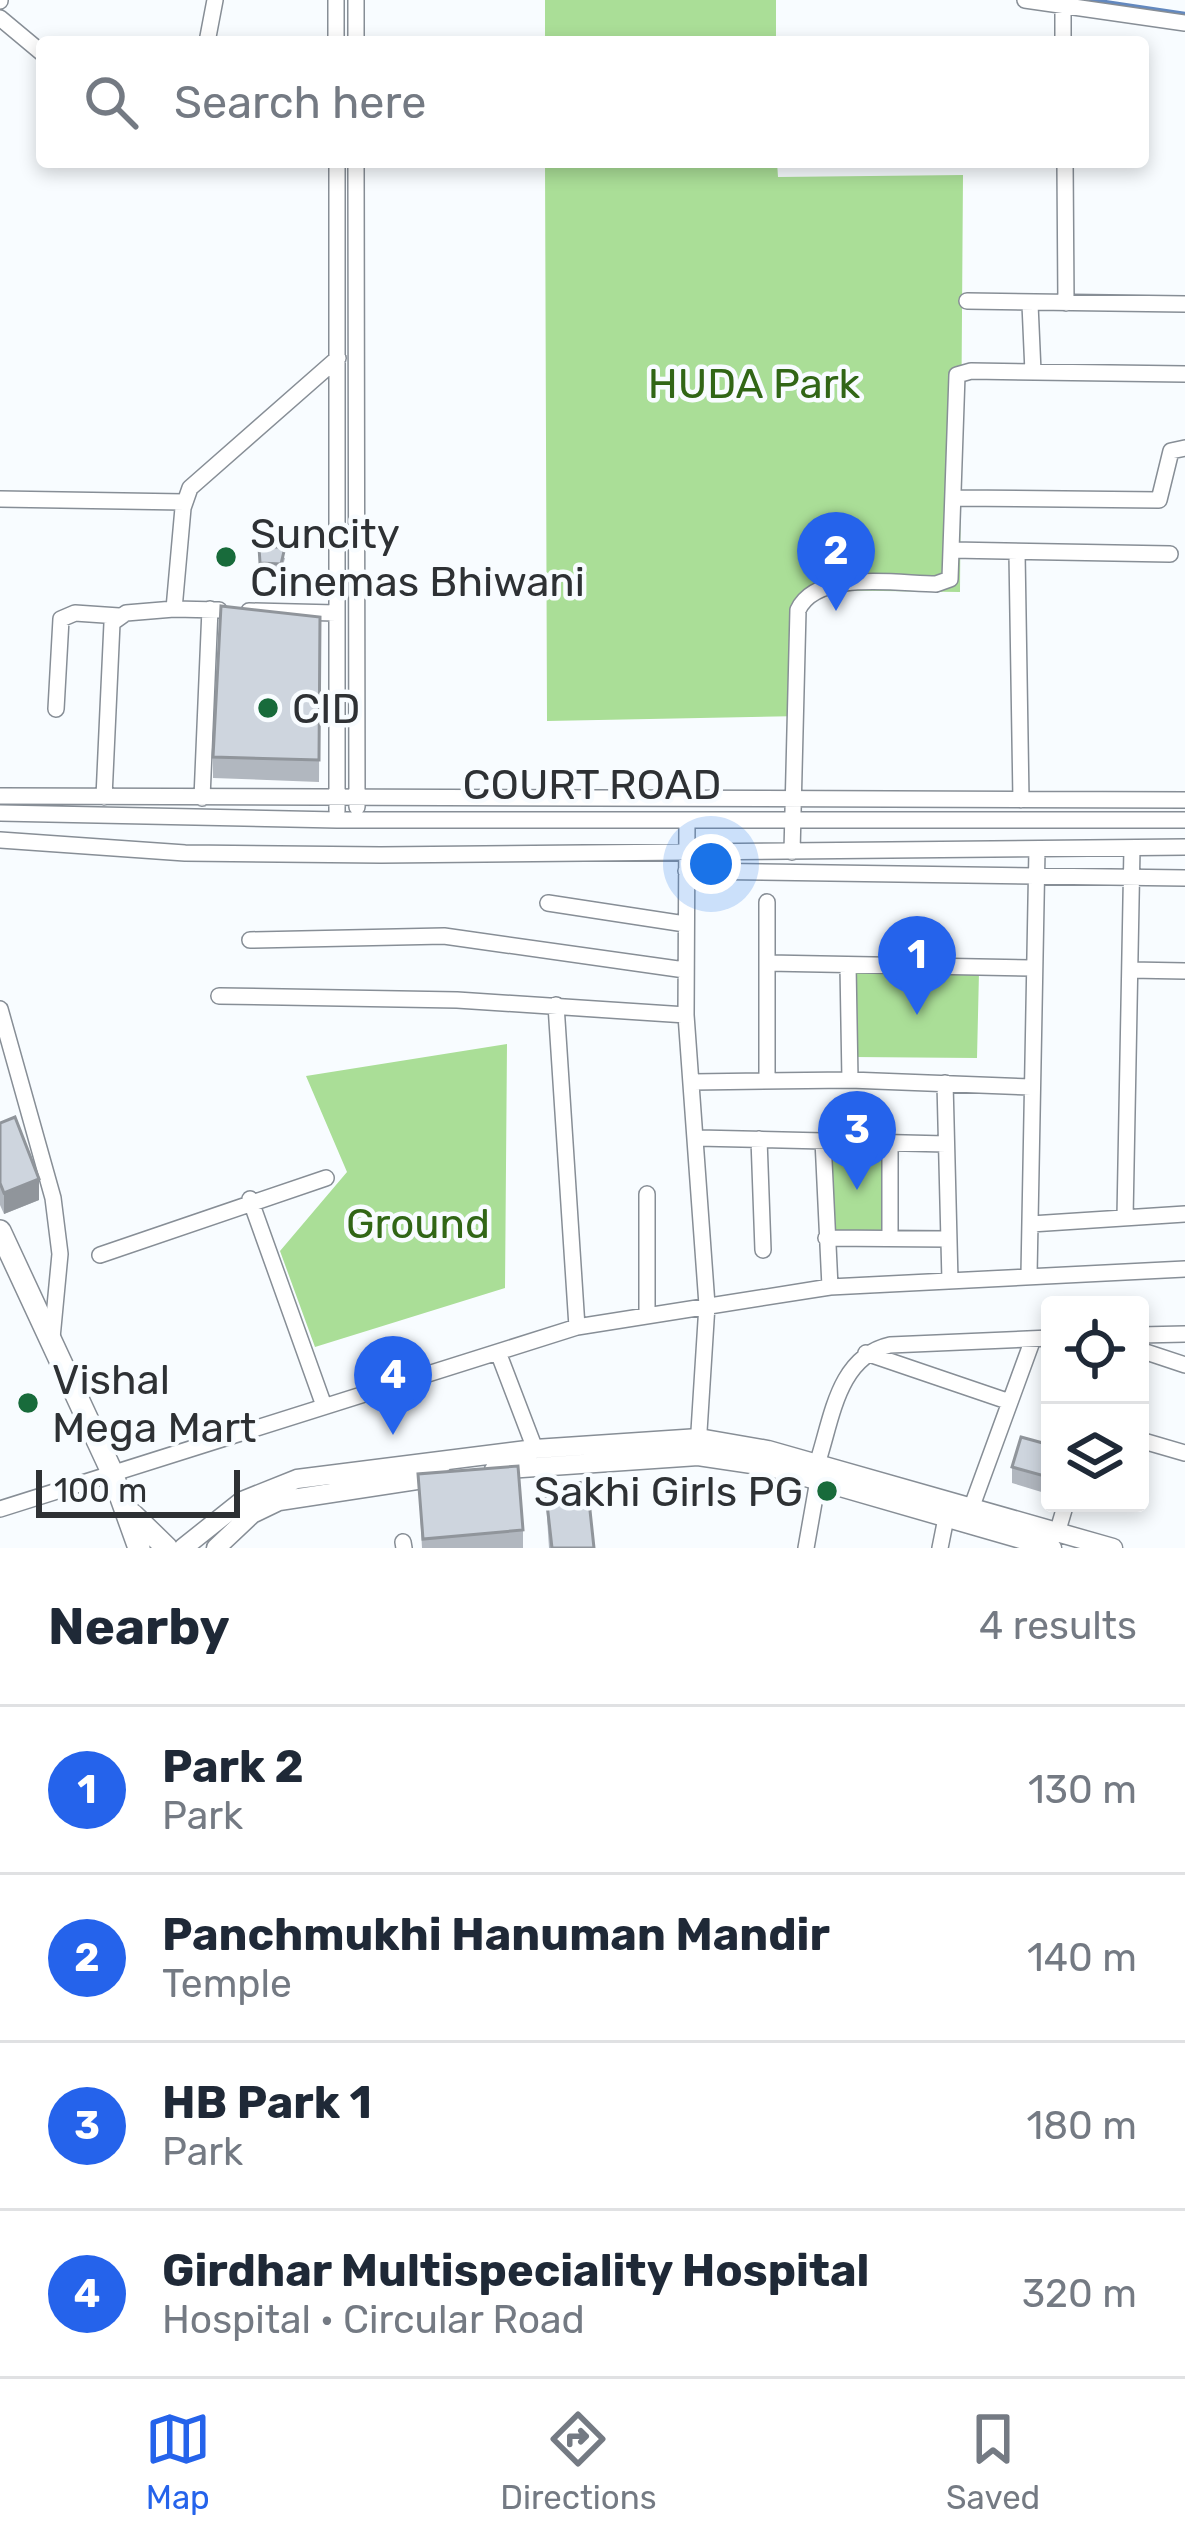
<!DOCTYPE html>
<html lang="en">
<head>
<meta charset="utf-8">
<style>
  body { margin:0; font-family:Rubik,sans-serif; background:#f2f2f3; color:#1f2937 }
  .controls { position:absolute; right:36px; bottom:36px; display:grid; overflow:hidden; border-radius:12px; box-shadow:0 6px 18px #0003 }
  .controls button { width:108px; height:108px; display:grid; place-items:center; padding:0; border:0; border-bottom:3px solid #e0e1e3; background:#fff; color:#1f2937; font:60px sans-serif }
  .scale { position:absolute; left:36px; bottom:30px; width:204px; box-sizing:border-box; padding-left:12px; border:6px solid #2e3134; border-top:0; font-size:33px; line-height:42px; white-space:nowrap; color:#2e3134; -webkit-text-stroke:9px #f8fcff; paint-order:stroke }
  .you { position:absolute; left:711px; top:864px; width:42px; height:42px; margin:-30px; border:9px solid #fff; border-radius:50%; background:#1a73e8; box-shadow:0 0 0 18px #1a73e833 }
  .badge { display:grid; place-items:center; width:78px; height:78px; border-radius:50%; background:#2563eb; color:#fff; font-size:39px; font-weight:700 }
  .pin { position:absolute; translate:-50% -99px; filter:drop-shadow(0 3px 6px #0008) }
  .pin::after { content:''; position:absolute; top:63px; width:42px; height:36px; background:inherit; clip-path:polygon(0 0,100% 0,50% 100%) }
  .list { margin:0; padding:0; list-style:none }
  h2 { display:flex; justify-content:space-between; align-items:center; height:156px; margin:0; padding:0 48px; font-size:51px }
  h2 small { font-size:39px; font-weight:400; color:#747a83 }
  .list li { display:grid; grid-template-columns:78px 1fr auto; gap:36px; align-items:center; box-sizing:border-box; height:168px; padding:0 48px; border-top:3px solid #e0e1e3 }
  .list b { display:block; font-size:45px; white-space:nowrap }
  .list p { margin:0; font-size:39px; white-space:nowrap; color:#747a83 }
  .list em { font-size:39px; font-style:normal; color:#747a83 }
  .icon { flex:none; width:66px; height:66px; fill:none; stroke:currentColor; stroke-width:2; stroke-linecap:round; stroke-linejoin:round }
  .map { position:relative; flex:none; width:1185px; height:1548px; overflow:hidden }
  .search { position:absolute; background:#fff; box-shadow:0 6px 18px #0003; left:36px; right:36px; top:36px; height:132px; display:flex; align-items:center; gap:30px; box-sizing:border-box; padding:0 42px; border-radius:12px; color:#747a83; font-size:45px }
  .sheet { height:828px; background:#fff }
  nav { display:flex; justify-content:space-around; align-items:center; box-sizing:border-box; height:168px; border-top:3px solid #e0e1e3; background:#fff; font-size:33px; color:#747a83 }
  nav a { display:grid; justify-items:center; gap:6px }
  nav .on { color:#2563eb }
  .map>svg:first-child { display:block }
  .green { fill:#aade97 }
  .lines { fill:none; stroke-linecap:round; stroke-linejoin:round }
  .stream { stroke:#6288bf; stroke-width:4.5 }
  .minor-casing { stroke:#878e96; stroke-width:18 }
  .major-casing { stroke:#878e96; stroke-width:21 }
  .highway-casing { stroke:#878e96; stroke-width:24 }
  .minor { stroke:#fff; stroke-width:15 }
  .major { stroke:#fff; stroke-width:18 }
  .highway { stroke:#fff; stroke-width:21 }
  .wall { fill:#b1b7bf }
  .shaded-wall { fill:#90959b }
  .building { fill:#ced5de; stroke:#90959b; stroke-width:3 }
  .poi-dot { fill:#186b3b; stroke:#f8fcff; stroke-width:4.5 }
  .labels { text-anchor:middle; stroke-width:9; stroke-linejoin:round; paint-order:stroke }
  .park-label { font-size:42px; fill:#316616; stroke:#f8fcff }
  .poi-label { font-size:42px; fill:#2e3134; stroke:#f8fcff; text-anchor:start }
  .street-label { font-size:42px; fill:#2e3134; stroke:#f8fcff }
</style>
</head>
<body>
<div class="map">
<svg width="1185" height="1548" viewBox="0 0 1185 1548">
  <rect width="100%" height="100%" fill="#f8fcff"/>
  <!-- green -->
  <path class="green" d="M545,0H776V42H545Z
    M545,162H777L778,177L963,175L960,592L804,590L802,716L547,721Z
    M854,972H979L977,1058L855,1057Z
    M507,1044L505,1288L315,1347L280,1251L347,1172L306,1076Z
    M825,1143L888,1144L887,1236L828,1235Z"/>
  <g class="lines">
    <!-- stream -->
    <path class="stream" d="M1091,0L1185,14"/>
    <defs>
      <path id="minor" d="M336,0V42
        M356,0V42
        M1025,0L1185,23
        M0,1V0
        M1063,6V42
        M0,18L42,53
        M207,42L215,0
        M356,162L357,807
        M1065,162L1066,303
        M967,301L1185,304
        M1030,304L1033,372
        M954,498L1159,500L1171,451L1185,448
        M0,499L184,502
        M952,550L1170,554
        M1017,553L1021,800
        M174,609L219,610
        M249,611L336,613
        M56,709L61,619L75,613L119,616
        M0,796L1185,800
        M104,797L112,623L126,613L174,609L183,508L190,488L338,358
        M202,798L210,609
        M337,811V162
        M0,813L337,820H1185
        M687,820L686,1015L707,1305L698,1447
        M0,840L185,853L381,855L1185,847
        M792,852L798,610C817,569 899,584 936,584L950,579L957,375L971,371L1185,374
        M686,871L1185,878
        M548,903L685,924
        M250,940L444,936L685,970
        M768,963L1031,968
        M848,965L850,1080
        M1130,970L1185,971
        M219,996L457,1000L686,1015
        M556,1005L577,1327
        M0,1009L53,1198L60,1254L52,1338
        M767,1080V902
        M693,1082L850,1080L1031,1087
        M945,1083L950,1281
        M698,1138L946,1144
        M759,1139L763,1250
        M823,1140L830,1287
        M250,1199L323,1403
        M1125,1218L1132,848
        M1031,1224L1185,1214
        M826,1238L948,1239
        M890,1239V1142
        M100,1255L326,1178
        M1029,1275L1037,849
        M647,1314V1194
        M1140,1335L1185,1334
        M1140,1350L1185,1365
        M498,1352L535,1449
        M866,1353L1007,1401
        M1140,1440L1185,1453
        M817,1464C832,1420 837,1357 890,1345L1050,1338
        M972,1506L1033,1339
        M0,1509L577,1327L830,1287L1185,1269
        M1058,1530L1066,1503
        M403,1542L404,1548
        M806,1548L818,1480
        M940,1548L946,1518"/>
      <path id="major" d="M494,1470L698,1456L771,1467L1052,1548
        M183,1548L242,1501L297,1479L535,1449L699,1438L768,1450L1113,1548
        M216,1548L252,1514L279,1501L443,1476"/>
      <path id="highway" d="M0,1231L111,1470L139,1548
        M132,1514L167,1548"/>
    </defs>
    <!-- minor casing -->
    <use href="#minor" class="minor-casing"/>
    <!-- major casing -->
    <use href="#major" class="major-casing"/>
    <!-- highway casing -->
    <use href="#highway" class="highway-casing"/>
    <!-- minor -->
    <use href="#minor" class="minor"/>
    <!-- major -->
    <use href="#major" class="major"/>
    <!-- highway -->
    <use href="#highway" class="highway"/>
  </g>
  <!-- wall -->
  <path class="wall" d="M259,547L285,558L281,574H260Z
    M320,617L319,782L213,778V757Z
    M0,1123L39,1200L4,1214L0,1205Z
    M1050,1445V1485L1048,1494L1012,1483V1467Z
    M418,1474L523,1530V1548H422Z
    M545,1486L594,1548H549Z"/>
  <!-- shaded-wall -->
  <path class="shaded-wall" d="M39,1179V1200L4,1214V1193Z"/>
  <!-- building -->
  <path class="building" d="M259,547H285L281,564L260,563Z
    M221,606L320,617L319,760L213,757Z
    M15,1117L39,1179L4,1193L0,1183V1123Z
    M1021,1437L1050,1445V1469L1048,1477L1012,1467Z
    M518,1466L523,1530L423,1539L418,1474Z
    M587,1482L594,1548H552L545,1486Z"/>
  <!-- markers -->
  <g class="poi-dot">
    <circle cx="226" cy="557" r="12"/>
    <circle cx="268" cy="708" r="12"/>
    <circle cx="28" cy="1403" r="12"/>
    <circle cx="827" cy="1491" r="12"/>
  </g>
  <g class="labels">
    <!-- park labels -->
    <g class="park-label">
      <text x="754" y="398">HUDA Park</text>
      <text x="418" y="1238">Ground</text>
    </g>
    <!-- poi labels -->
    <g class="poi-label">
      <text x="250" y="548">Suncity<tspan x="250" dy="48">Cinemas Bhiwani</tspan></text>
      <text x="292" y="723">CID</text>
      <text x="52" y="1394">Vishal<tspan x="52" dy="48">Mega Mart</tspan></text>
      <text x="803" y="1506" text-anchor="end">Sakhi Girls PG</text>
    </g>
    <!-- street labels -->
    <g class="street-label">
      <text x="592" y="799">COURT ROAD</text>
    </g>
  </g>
</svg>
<div class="controls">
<button><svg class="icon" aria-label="locate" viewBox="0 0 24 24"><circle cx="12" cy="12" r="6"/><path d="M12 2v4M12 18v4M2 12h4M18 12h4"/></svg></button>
<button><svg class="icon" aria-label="layers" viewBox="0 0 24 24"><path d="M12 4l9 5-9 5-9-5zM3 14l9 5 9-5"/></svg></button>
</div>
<div class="scale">100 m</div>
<div class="you"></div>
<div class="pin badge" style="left:917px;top:1015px">1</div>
<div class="pin badge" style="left:836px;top:611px">2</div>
<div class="pin badge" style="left:857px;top:1190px">3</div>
<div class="pin badge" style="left:393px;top:1435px">4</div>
<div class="search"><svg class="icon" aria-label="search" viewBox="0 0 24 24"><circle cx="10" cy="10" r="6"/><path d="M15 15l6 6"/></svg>Search here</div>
</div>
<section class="sheet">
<h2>Nearby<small>4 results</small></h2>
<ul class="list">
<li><span class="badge">1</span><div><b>Park 2</b><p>Park</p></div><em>130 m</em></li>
<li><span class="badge">2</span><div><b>Panchmukhi Hanuman Mandir</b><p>Temple</p></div><em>140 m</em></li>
<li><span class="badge">3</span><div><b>HB Park 1</b><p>Park</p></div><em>180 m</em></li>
<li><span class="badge">4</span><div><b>Girdhar Multispeciality Hospital</b><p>Hospital · Circular Road</p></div><em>320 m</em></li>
</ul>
</section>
<nav>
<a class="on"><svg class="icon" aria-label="map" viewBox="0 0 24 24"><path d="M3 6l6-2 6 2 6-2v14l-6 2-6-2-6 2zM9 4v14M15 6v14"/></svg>Map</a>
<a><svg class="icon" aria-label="directions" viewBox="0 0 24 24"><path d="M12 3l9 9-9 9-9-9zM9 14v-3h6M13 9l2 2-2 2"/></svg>Directions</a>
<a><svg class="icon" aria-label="saved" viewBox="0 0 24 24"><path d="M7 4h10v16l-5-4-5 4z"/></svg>Saved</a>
</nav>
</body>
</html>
